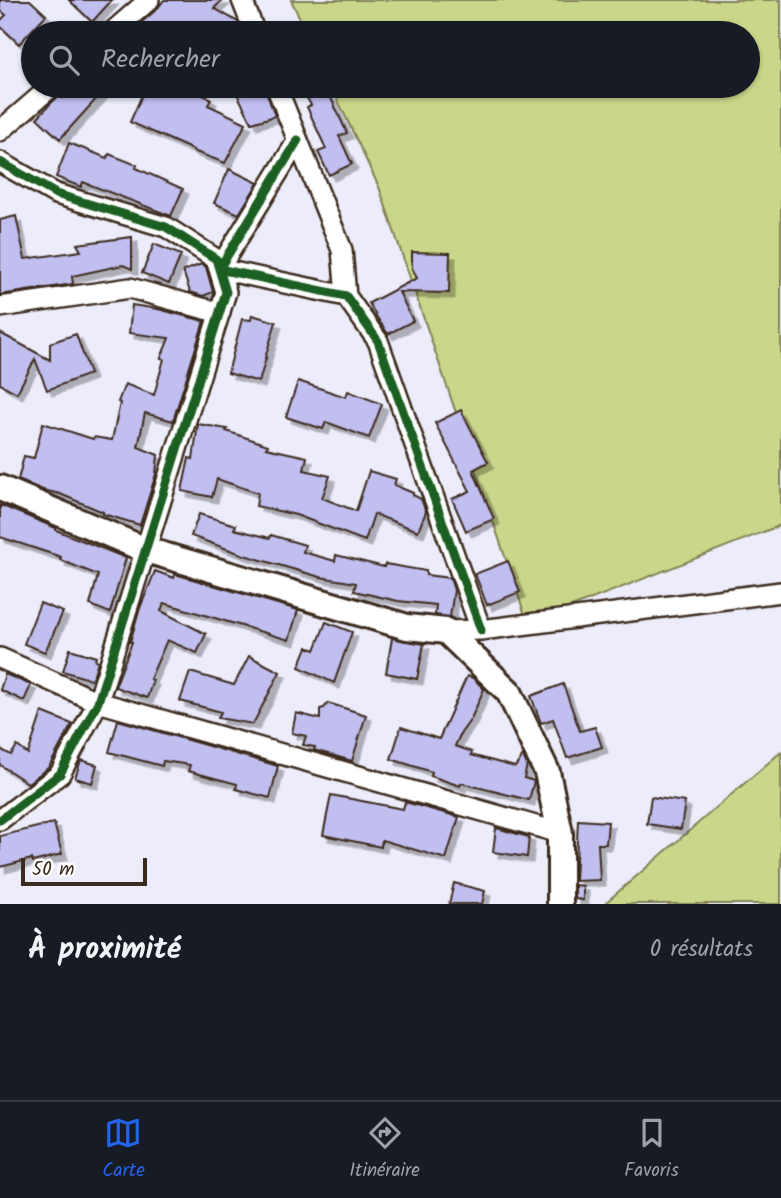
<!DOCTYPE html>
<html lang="fr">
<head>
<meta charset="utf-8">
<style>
  body { margin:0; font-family:Kalam,sans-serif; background:#20242c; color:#f1f3f6 }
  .scale { position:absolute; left:21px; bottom:18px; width:126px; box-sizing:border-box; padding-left:7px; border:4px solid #3b2a1e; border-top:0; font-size:19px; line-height:24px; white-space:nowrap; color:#3b2a1e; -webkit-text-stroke:5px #fff; paint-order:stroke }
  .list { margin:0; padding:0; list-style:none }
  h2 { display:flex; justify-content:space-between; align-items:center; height:91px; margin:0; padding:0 28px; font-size:30px }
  h2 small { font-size:23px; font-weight:400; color:#9ea1a6 }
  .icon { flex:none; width:38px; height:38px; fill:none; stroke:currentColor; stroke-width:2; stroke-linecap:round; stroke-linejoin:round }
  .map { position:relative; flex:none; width:781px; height:904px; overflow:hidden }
  .search { position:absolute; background:#171b24; box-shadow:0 2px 5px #0004; left:21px; right:21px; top:21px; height:77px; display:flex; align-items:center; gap:18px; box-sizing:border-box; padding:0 24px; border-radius:38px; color:#9ea1a6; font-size:26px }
  .sheet { height:196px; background:#171b24 }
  nav { display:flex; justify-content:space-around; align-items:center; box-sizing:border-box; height:98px; border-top:2px solid #363941; background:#171b24; font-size:19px; color:#9ea1a6 }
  nav a { display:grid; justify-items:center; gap:4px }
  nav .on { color:#2563eb }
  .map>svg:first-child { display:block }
  .green { fill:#cad78a; stroke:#828054; stroke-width:2 }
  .building { fill:#c1bef0; stroke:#3b2a1e; stroke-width:2; filter:url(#shadow) }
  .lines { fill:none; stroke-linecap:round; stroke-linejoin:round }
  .minor-casing { stroke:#3b2a1e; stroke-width:24 }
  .major-casing { stroke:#3b2a1e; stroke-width:30 }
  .minor { stroke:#fff; stroke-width:19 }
  .major { stroke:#fff; stroke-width:24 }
  .cycleway-casing { stroke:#fff; stroke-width:13 }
  .cycleway { stroke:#1b5e20; stroke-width:9 }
</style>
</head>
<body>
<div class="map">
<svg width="781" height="904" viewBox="0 0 781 904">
  <defs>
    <filter id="shadow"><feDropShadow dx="5.5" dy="5.5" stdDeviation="0" flood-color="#0004"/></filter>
  </defs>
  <rect width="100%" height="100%" fill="#ececfa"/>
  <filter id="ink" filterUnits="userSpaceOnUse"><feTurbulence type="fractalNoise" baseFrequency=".0143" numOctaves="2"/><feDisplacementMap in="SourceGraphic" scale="14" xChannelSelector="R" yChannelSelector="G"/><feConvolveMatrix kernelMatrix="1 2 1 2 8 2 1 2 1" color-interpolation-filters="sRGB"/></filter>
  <g filter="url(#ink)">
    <!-- green -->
    <path class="green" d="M291,0H781V525L528,624L379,187L331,86H748V33H307Z
      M781,752V904H604Z"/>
    <!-- building -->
    <path class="building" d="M0,0H30L46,15L19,44L0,26V21L6,15L0,10Z
      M69,0H112L92,22Z
      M164,0H223L214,8L238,22L242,33H215L201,24L190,33H129L157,9Z
      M74,86H108L60,139L37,118L50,104L60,95L63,98Z
      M146,86H204L201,94L211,99L208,105L246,123L225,163L193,151V150L130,122Z
      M233,86H264L275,116L252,123Z
      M300,86H322L329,97L330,96L347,133L339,136L352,164L329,175L318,152L326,149L307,107L311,105Z
      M69,143L107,158L109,154L137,165L136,168L183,189L171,216L83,182L81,187L56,177Z
      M229,169L258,183L239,214L214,203Z
      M16,216L25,259L81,251L77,244L132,237V269L123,265L72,276L73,284L0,295V220Z
      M154,244L181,255L169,284L142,273Z
      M412,252L450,253L449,293L399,292L413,321L388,334L376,316L369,303L417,278L412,268Z
      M202,264L206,267L213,292L203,296L190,292L183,271Z
      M132,305L158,309L204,321L173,421L145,413L138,447L158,455L156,474L140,525L103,514V512L60,494L43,490L18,480L24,456L34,458L43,423L93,439L94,437L112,440L120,403L118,402L125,384L154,395L164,359L161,358L169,338L129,333Z
      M252,315L276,322L265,358H266L259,382L228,373L242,319L251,320Z
      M0,333L50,360V343L76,334L90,374L47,390L35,359L17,393L0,384Z
      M298,381L346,397L348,391L382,404L369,438L326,422L323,429L286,417Z
      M461,410L488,462L473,470L494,519L466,531L452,499L470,491L435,423Z
      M198,424L227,429L226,431L268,445L266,448L307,457L304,470L330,476L322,498L356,511L369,471L396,479L394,485L413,493V495L421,499L426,512L418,531L374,514L365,541L296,515L256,506L258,493L217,479L212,497L182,491L189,458L193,459Z
      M0,505L56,528V530L126,558L110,613L90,605L98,575L60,560L61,557L0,537Z
      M199,514L236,525L234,529L270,538L271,535L305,545L303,552L335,561L336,555L384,567L385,564L426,571V575L450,578L454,590L450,617L435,615L436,605L398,601L354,591L356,583L320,577L244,555L191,536Z
      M508,561L520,592L487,605L475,574Z
      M155,571L174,578L175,574L298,610L289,640L164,603L161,611L206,634L197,653L167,640L150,679L153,680L147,698L115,687L132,642H130L140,608Z
      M40,603L63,612L45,652L24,644Z
      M326,622L352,632L334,683L299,667L307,647L315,650Z
      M392,638L424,644L417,679L386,673Z
      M70,649L96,657L95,660L98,661L92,680L63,671Z
      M249,656L280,672L253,724L218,718L221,712L180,701L190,672L234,685Z
      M5,674L31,685L24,701L0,690Z
      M467,676L473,678L484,689L471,719L461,733L455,746L472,752L471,755L515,767L523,756L527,765L524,778L534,781L529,800L461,783L460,786L431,776L432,772L391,759L401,727L439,739Z
      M563,684L580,731L595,727L602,747L567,758L553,719L541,723L531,696Z
      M328,703L366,715L352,761L314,750L315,747L303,745L306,736L292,733L296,713L320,719V709L324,708Z
      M42,712L72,724L49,767L28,783L0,765V749L11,755L17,746L28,754Z
      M118,720L278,766L270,798L236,789L237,784L188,771L190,765L163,761L162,766L109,752Z
      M81,760L97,765L92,783L75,778Z
      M331,795L403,809L405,802L459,817L446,859L382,840L381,847L323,835Z
      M651,797L685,802L681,829L647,824Z
      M578,820L608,822L606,844H598L600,880L575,881Z
      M54,823L62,854L33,862L32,859L0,867V836Z
      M496,828L529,837L527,857L493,852Z
      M454,883L485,891L482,904H449Z
      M575,885L583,886V900L575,899Z"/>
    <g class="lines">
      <defs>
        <path id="minor" d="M242,0L255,33
          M111,33L149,0
          M276,86L342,250L346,296
          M0,131L52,86
          M298,140L219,269L346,296L378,341L481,630
          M0,162L56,194L166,227L216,259L226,292L98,702L60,774L0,820
          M0,307L130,288L220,313
          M446,631L481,630L781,592
          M0,658L98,702L560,833"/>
        <path id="major" d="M0,488L146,550L407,627L446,631L509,692L547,772L560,833V904"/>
      </defs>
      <!-- minor casing -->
      <use href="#minor" class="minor-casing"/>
      <!-- major casing -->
      <use href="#major" class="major-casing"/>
      <!-- minor -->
      <use href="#minor" class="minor"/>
      <!-- major -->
      <use href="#major" class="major"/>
      <defs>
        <path id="cycleway" d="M298,140L219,269L346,296L378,341L481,630
          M0,162L56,194L166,227L216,259L226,292L98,702L60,774L0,820"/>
      </defs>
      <!-- cycleway casing -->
      <use href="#cycleway" class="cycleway-casing"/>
      <!-- cycleway -->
      <use href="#cycleway" class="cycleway"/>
    </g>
  </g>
</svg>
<div class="scale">50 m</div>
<div class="search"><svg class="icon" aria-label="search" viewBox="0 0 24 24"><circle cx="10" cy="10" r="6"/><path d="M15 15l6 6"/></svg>Rechercher</div>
</div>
<section class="sheet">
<h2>À proximité<small>0 résultats</small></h2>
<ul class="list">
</ul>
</section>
<nav>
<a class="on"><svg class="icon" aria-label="map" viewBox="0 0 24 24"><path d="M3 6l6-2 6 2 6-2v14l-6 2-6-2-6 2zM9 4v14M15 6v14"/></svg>Carte</a>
<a><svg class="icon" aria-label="directions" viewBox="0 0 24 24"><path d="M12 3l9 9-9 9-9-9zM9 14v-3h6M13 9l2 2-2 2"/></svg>Itinéraire</a>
<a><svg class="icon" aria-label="saved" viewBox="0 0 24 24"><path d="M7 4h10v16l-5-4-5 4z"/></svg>Favoris</a>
</nav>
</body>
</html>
